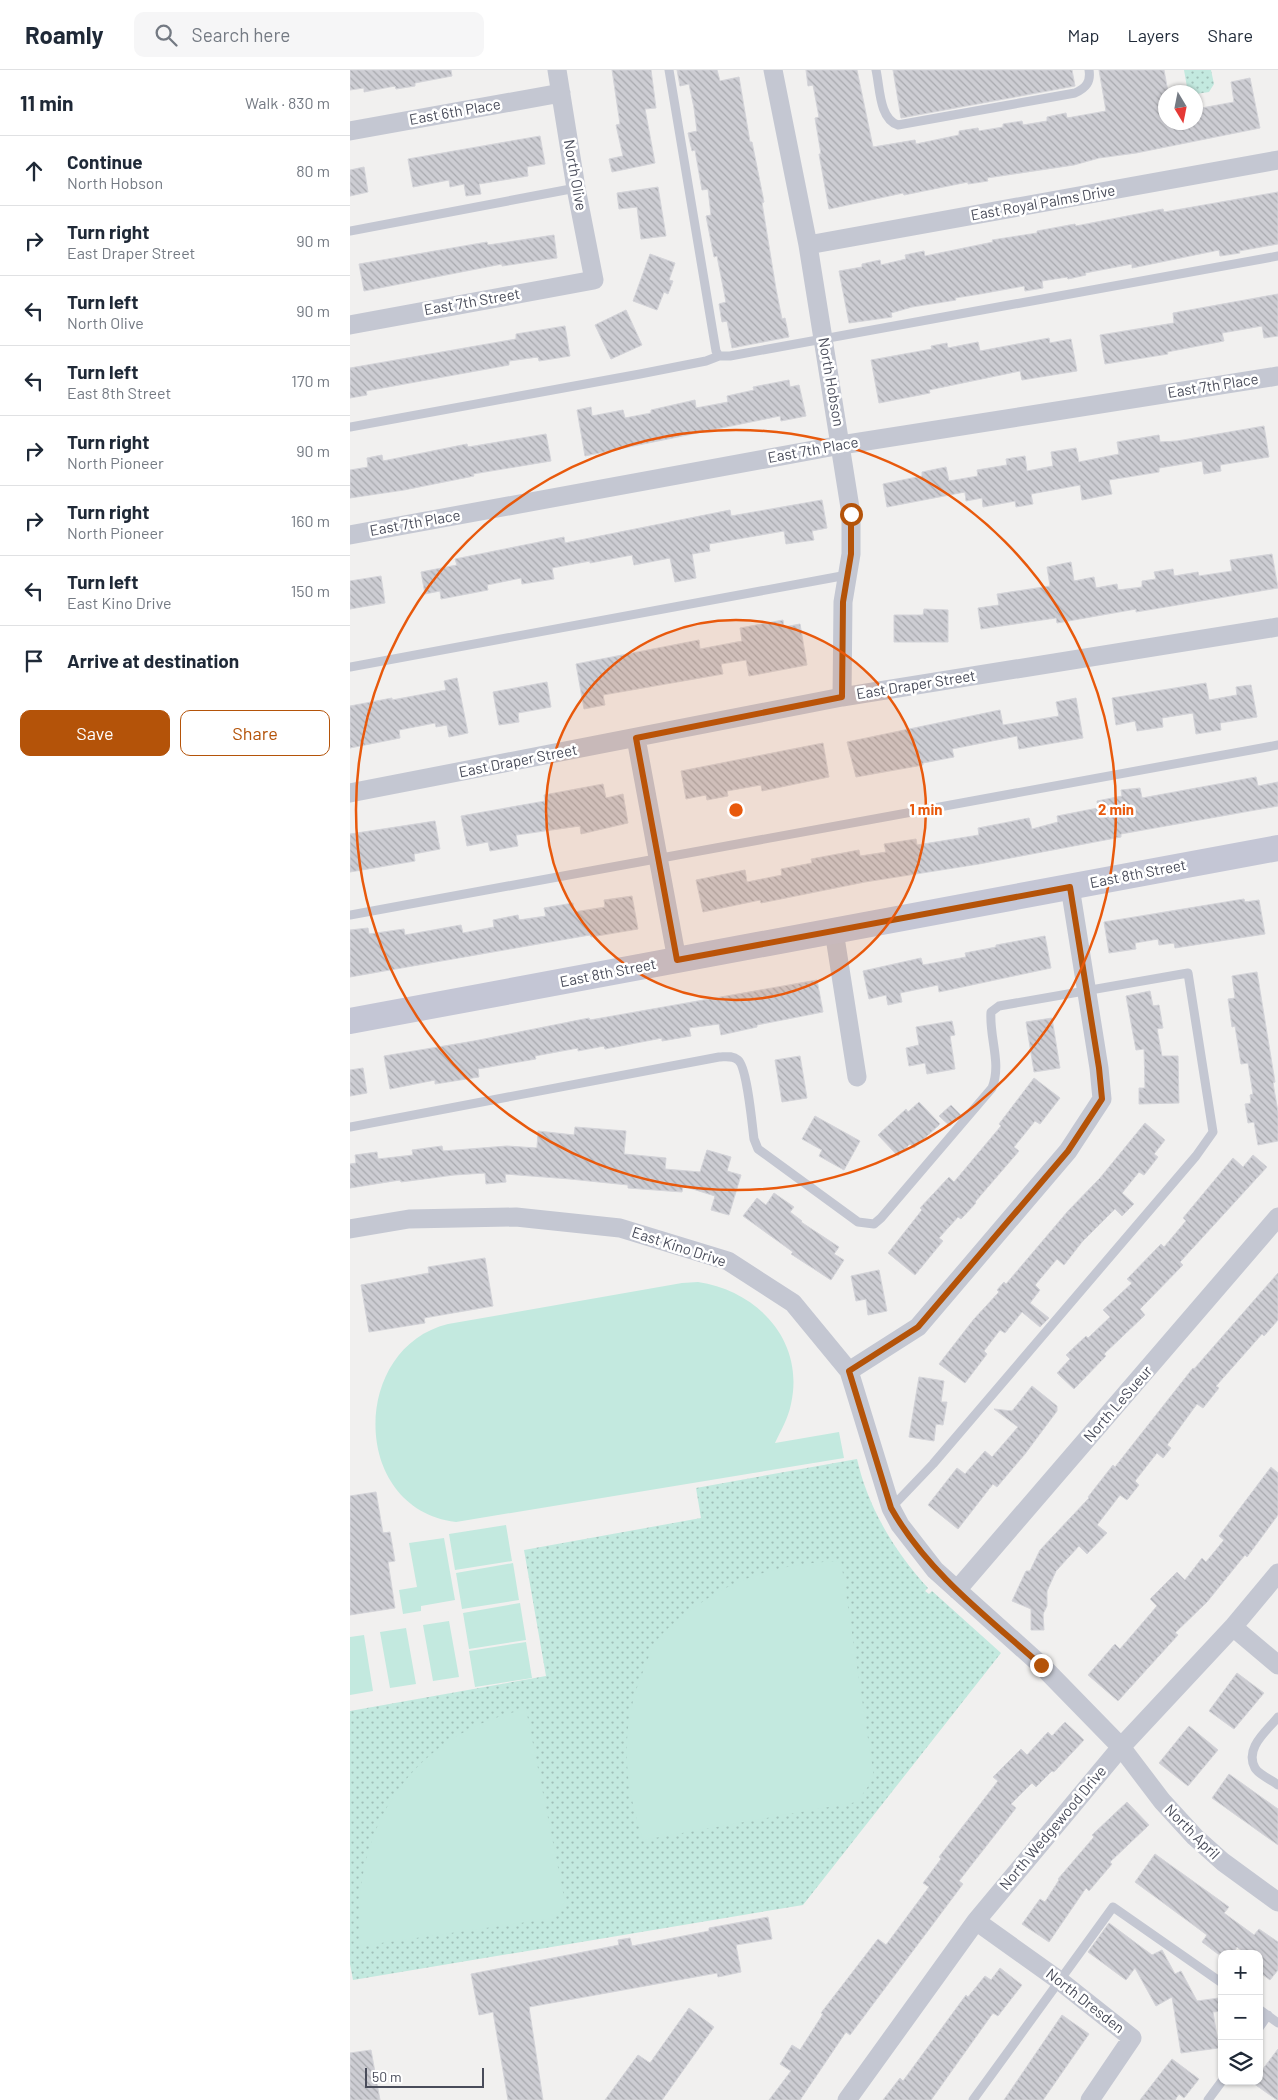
<!DOCTYPE html>
<html lang="en">
<head>
<meta charset="utf-8">
<style>
  body { margin:0; font-family:Barlow,sans-serif; background:#f6f6f7; color:#1f2937 }
  .controls { position:absolute; right:15px; bottom:15px; display:grid; overflow:hidden; border-radius:10px; box-shadow:0 1px 4px #0004 }
  .controls button { width:45px; height:45px; display:grid; place-items:center; padding:0; border:0; border-bottom:1px solid #e0e1e3; background:#fff; color:#1f2937; font:25px sans-serif }
  .compass { position:absolute; left:808px; top:15px; width:45px; height:45px; border-radius:50%; background:#fff; box-shadow:0 1px 4px #0004; rotate:170deg }
  .scale { position:absolute; left:15px; bottom:12px; width:119px; box-sizing:border-box; padding-left:5px; border:2px solid #494c5a; border-top:0; font-size:14px; line-height:18px; white-space:nowrap; color:#494c5a; -webkit-text-stroke:4px #fff; paint-order:stroke }
  .stop { position:absolute; width:15px; height:15px; margin:-11px; border:4px solid #b45309; border-radius:50%; background:#fff }
  .stop.end { background:#b45309; border-color:#fff; box-shadow:0 1px 5px #0008 }
  .list { margin:0; padding:0; list-style:none }
  h2 { display:flex; justify-content:space-between; align-items:center; height:65px; margin:0; padding:0 20px; font-size:21px }
  h2 small { font-size:16px; font-weight:400; color:#747a83 }
  .list li { display:grid; grid-template-columns:32px 1fr auto; gap:15px; align-items:center; box-sizing:border-box; height:70px; padding:0 20px; border-top:1px solid #e0e1e3 }
  .list b { display:block; font-size:19px; white-space:nowrap }
  .list p { margin:0; font-size:16px; white-space:nowrap; color:#747a83 }
  .list em { font-size:16px; font-style:normal; color:#747a83 }
  .actions { display:flex; gap:10px; padding:15px 20px }
  .actions a { flex:1; padding:11px 0; border:1px solid #b45309; border-radius:10px; text-align:center; font-size:18px; color:#b45309 }
  .actions .main { background:#b45309; color:#fff }
  .icon { flex:none; width:28px; height:28px; fill:none; stroke:currentColor; stroke-width:2; stroke-linecap:round; stroke-linejoin:round }
  .map { position:relative; flex:none; width:928px; height:2030px; overflow:hidden }
  header { display:flex; align-items:center; gap:30px; box-sizing:border-box; height:70px; padding:0 25px; background:#fff; border-bottom:1px solid #e0e1e3 }
  header strong { font-size:24px }
  nav { display:flex; gap:28px; margin-inline-start:auto; font-size:18px }
  .search { width:350px; height:45px; background:#f6f6f7; display:flex; align-items:center; gap:12px; box-sizing:border-box; padding:0 18px; border-radius:10px; color:#747a83; font-size:19px }
  main { display:flex }
  aside { flex:1; background:#fff }
  .map>svg:first-child { display:block }
  .grass { fill:url(#grass-dots) }
  .pitch { fill:#c3e9df }
  .building { fill:url(#building-back-hatch); stroke:#d4d4d9 }
  .lines { fill:none; stroke-linecap:round; stroke-linejoin:round }
  .lane { stroke:#c4c7d2; stroke-width:9 }
  .street { stroke:#c4c7d2; stroke-width:19 }
  .secondary { stroke:#c4c6d5; stroke-width:26 }
  .route { stroke:#b45309; stroke-width:6 }
  .ring { fill:none; stroke:#e8590c; stroke-width:2.5 }
  .labels { text-anchor:middle; stroke-width:5; stroke-linejoin:round; paint-order:stroke }
  .street-label { font-size:15px; fill:#494c5a; stroke:#fff }
  .centre { fill:#e8590c; stroke:#fff; stroke-width:2.5 }
  .ring-label { font-size:15px; text-anchor:middle; font-weight:bold; fill:#e8590c; stroke:#fff; stroke-width:5; stroke-linejoin:round; paint-order:stroke }
</style>
</head>
<body>
<header>
<strong>Roamly</strong>
<div class="search"><svg class="icon" aria-label="search" viewBox="0 0 24 24"><circle cx="10" cy="10" r="6"/><path d="M15 15l6 6"/></svg>Search here</div>
<nav><a>Map</a><a>Layers</a><a>Share</a></nav>
</header>
<main>
<aside>
<h2>11 min<small>Walk · 830 m</small></h2>
<ul class="list">
<li><svg class="icon" aria-label="ahead" viewBox="0 0 24 24"><path d="M12 20V5M6 11l6-6 6 6"/></svg><div><b>Continue</b><p>North Hobson</p></div><em>80 m</em></li>
<li><svg class="icon" aria-label="right" viewBox="0 0 24 24"><path d="M7 20v-9h11M14 6l5 5-5 5"/></svg><div><b>Turn right</b><p>East Draper Street</p></div><em>90 m</em></li>
<li><svg class="icon" aria-label="left" viewBox="0 0 24 24"><path d="M17 20v-9H6M10 6l-5 5 5 5"/></svg><div><b>Turn left</b><p>North Olive</p></div><em>90 m</em></li>
<li><svg class="icon" aria-label="left" viewBox="0 0 24 24"><path d="M17 20v-9H6M10 6l-5 5 5 5"/></svg><div><b>Turn left</b><p>East 8th Street</p></div><em>170 m</em></li>
<li><svg class="icon" aria-label="right" viewBox="0 0 24 24"><path d="M7 20v-9h11M14 6l5 5-5 5"/></svg><div><b>Turn right</b><p>North Pioneer</p></div><em>90 m</em></li>
<li><svg class="icon" aria-label="right" viewBox="0 0 24 24"><path d="M7 20v-9h11M14 6l5 5-5 5"/></svg><div><b>Turn right</b><p>North Pioneer</p></div><em>160 m</em></li>
<li><svg class="icon" aria-label="left" viewBox="0 0 24 24"><path d="M17 20v-9H6M10 6l-5 5 5 5"/></svg><div><b>Turn left</b><p>East Kino Drive</p></div><em>150 m</em></li>
<li><svg class="icon" aria-label="arrive" viewBox="0 0 24 24"><path d="M6 21V4h12l-3 4 3 4H6"/></svg><div><b>Arrive at destination</b></div></li>
</ul>
<div class="actions"><a class="main">Save</a><a>Share</a></div>
</aside>
<div class="map">
<svg width="928" height="2030" viewBox="0 0 928 2030">
  <defs>
    <pattern id="grass-dots" width="8" height="8" patternUnits="userSpaceOnUse" patternTransform="scale(1.25)"><rect width="8" height="8" fill="#c3e9df"/><path d="M2 2h.1M6 6h.1" fill="none" stroke="#a0bfb8" stroke-width="1.8" stroke-linecap="round"/></pattern>
    <pattern id="building-back-hatch" width="6" height="6" patternUnits="userSpaceOnUse" patternTransform="scale(1.25)"><rect width="6" height="6" fill="#cdcdd3"/><path d="M-1 5l2 2M0 0l6 6M5-1l2 2" fill="none" stroke="#a8a9ae"/></pattern>
  </defs>
  <rect width="100%" height="100%" fill="#f1f0ef"/>
  <!-- grass -->
  <path class="grass" d="M834,0H861L864,14L859,22L846,24V22H841L837,17Z
    M507,1389C518,1438 545,1482 578,1518L575,1521L579,1524L582,1521L651,1583L453,1835L3,1910L0,1894V1641L196,1606L174,1480L351,1448L346,1418Z"/>
  <!-- pitch -->
  <path class="pitch" d="M348,1212C408,1221 455,1271 441,1334C438,1349 431,1360 425,1373L489,1362L494,1388L106,1452C0,1439 0,1278 98,1254L332,1213Z
    M156,1455L162,1491L105,1500L99,1464Z
    M94,1468L105,1530L71,1536V1541L53,1544L49,1520L67,1517L59,1473Z
    M491,1491L524,1708L507,1732L293,1770C273,1711 269,1655 295,1597C298,1589 301,1580 306,1572C313,1561 325,1552 336,1544C381,1507 433,1493 491,1491Z
    M163,1493L169,1530L112,1539L106,1503Z
    M170,1533L176,1570L119,1579L113,1543Z
    M99,1551L109,1607L83,1611L73,1555Z
    M56,1558L66,1614L40,1618L30,1562Z
    M14,1565L23,1621L0,1625V1567Z
    M176,1572L182,1608L125,1617L119,1581Z
    M176,1639L215,1832L205,1848L10,1876C0,1757 61,1665 176,1639Z"/>
  <!-- building -->
  <path class="building" d="M0,0H101L102,6L65,13V16L46,19L45,16L14,22V18L0,20Z
    M262,0H301L306,38L295,39L305,93L262,102L259,89L273,86L266,55L270,54Z
    M327,0H367L370,11L389,7L400,72H402L414,132L412,133L426,219L432,249L435,248L439,267L382,278L377,251L372,252L369,234L376,232L367,186L364,187L356,146L361,145L358,119L352,120L345,80L342,81L338,63L347,61L344,38L339,14L330,16Z
    M456,0H507L523,77L565,70L566,74L609,65V61L628,58L629,61L653,57V54L672,51L673,55L697,51V47L716,43L717,48L756,41L749,0H814L818,22H816V29L808,31L813,52H846V39L884,32L881,12L900,8L910,58L786,83L749,88L724,95L637,108L638,111L618,114V112L554,125L553,123L479,139L469,84H471L465,48L469,47L463,15L458,16Z
    M543,0H722L725,16L551,48Z
    M190,66L195,94L177,97L178,106L129,114L131,124L116,126L114,114L100,117L99,110L63,117L58,89Z
    M14,97L18,122L0,126V100Z
    M308,117L316,166L291,169L287,137L269,139L267,123Z
    M928,122V174L889,181L890,183L870,186L869,180L782,198V194L735,203L736,205L718,209L717,207L692,211L693,218L675,221L674,216L630,224L605,228L606,230L562,237L541,243L542,247L499,253L489,201L512,197V194L530,190L531,195L556,189L555,185L574,181L575,186L643,172L642,170L687,163V161L725,154L726,156L813,139L814,142Z
    M204,165L207,188L152,196V194L14,221L9,194L137,172L138,175Z
    M300,184L325,193L319,210L323,211L318,224L314,222L307,240L283,231Z
    M928,224V266L914,268L912,256L872,263L874,271L817,282L818,284L755,294L750,265L824,253L823,243Z
    M276,240L292,275L261,289L245,255Z
    M215,256L220,286L189,291L188,287L159,291V295L16,321L17,325L0,328V298L166,269V264Z
    M699,268L700,273L721,269L727,301L672,310L670,301L579,320L580,323L529,333L521,290L582,279L581,276L597,273L598,278L628,272L630,281Z
    M439,310L440,317L449,315L456,346L431,351L430,346L235,386L227,340L241,337L242,346L273,340L275,348L301,343V340L345,330L346,338L378,332L377,326L404,320L403,317Z
    M914,356L919,387L870,395L871,401L854,404L852,391L809,398V402L759,410L762,424L732,430L730,415L681,424L683,434L666,437L665,431L633,437L632,428L616,431L615,422L537,437L533,414L572,406V402L596,397L599,411L628,406L627,400L657,395L656,389L675,386L677,401L703,396L701,382L726,378L729,392L769,384L767,372L809,365L810,372L827,371Z
    M196,364L201,391L123,404L124,406L54,420L0,428V400L18,397L17,388L32,385L33,391L117,374L118,377Z
    M472,430L477,458L462,461L464,470L436,474L434,461L359,474L360,481L342,484L346,508L325,512L320,488L284,495L282,485L240,493V491L202,498L204,509L172,514L171,508L137,515L138,520L91,529L90,521L75,524L71,502L107,495L105,489L214,467L215,473L380,440L381,446Z
    M922,484L928,518L786,542V539L707,553L706,548L631,559L628,538L649,535L647,524L700,516L697,497L721,492L724,511L744,507L746,518L767,514L768,520L792,517V511L806,509L804,502L823,499L824,506L848,502L849,506L882,501L880,490Z
    M31,506L35,533L0,539V511Z
    M574,539L598,540V572H544V545H573Z
    M433,550L434,557L450,554L457,595L399,606L396,590L371,594L373,604L253,625L255,635L234,639L226,594L349,570L350,579L392,571L390,558Z
    M107,608L118,663L99,667L97,655L86,657L85,653L49,660L50,668L0,678V636L42,628V630L96,620L94,611Z
    M197,612L201,637L168,643L169,652L149,655L143,622Z
    M856,613L859,630L887,625L886,617L901,615L907,647L870,653L871,660L846,664L843,643L812,648L813,657L787,661L785,651L766,655L762,628Z
    M726,628L733,668L669,679L667,666L602,679L604,687L573,693V695L506,707L497,672L650,640L653,655L709,646L706,632Z
    M473,673L479,707L412,721L411,715L377,721L378,726L357,730L356,725L336,729L331,701Z
    M906,707L908,716L928,712V736L771,764V767L629,794L515,812L411,833L410,830L353,842L346,810L395,800L397,812L432,805L431,799L462,793L461,789L509,780L510,786L536,782L534,774L566,769L567,775L629,765L628,758L679,748L682,759L708,752L707,746L748,738L747,731L772,726L771,720L790,718L792,728Z
    M253,714L256,728L273,724L278,753L231,764L230,756L166,765L168,776L140,781L138,772L117,776L111,746L195,731L194,725Z
    M85,751L90,779L64,784L65,791L0,802V764Z
    M282,826L288,859L241,867L240,865L0,907V860L18,858L19,864L54,859L55,865L111,855L113,863L144,857L143,850L168,845L169,850L196,846L194,838L223,833L224,842L255,837L254,830Z
    M894,829L895,832L909,830L915,864L825,878L824,873L809,875L808,869L785,873L786,879L759,883L754,852Z
    M695,866L701,898L589,922L588,915L550,923L552,932L538,935L536,925L519,929L513,901L571,888L573,895L616,887L615,883L646,877V875Z
    M907,902L925,1012L923,1013L928,1042V1071L908,1075L904,1052L898,1053L895,1034L901,1033L900,1025L903,1024L898,993L891,994L885,956L882,957L878,929L885,928L882,906Z
    M467,910L473,942L407,955V957L371,965L369,954L339,958L341,966L312,971V968L255,979L254,976L228,981V978L185,986L186,989L128,999L129,1007L85,1014V1010L40,1019L34,986L124,971L239,948L240,950Z
    M800,921L803,936L809,935L813,958L807,959L812,986H828L829,1033L789,1034V1018H795L794,979L786,980L776,926Z
    M702,948L710,998L684,1002L676,952Z
    M602,951L605,965L600,966L605,999L577,1004L575,993L559,996L556,978L569,975L566,957Z
    M450,986L457,1028L432,1032L425,990Z
    M13,998L17,1023L0,1026V1000Z
    M684,1008L710,1028L690,1054L685,1051L664,1077L669,1081L625,1132L626,1133L611,1149L608,1147L589,1168L593,1171L565,1205L538,1183L572,1140L570,1138L599,1107L604,1112L651,1056L649,1054Z
    M569,1032L590,1054L564,1078L560,1074L548,1086L528,1065L556,1039L558,1042Z
    M601,1035L611,1045L600,1056L589,1046Z
    M465,1046L510,1071L494,1100L469,1086L472,1080L452,1069Z
    M795,1053L815,1070L804,1084L808,1087L794,1105L789,1102L772,1123L784,1134L772,1146L765,1139L732,1172L714,1195L707,1189L685,1215L690,1220L680,1233L699,1248L690,1257L672,1242L655,1263L650,1260L634,1281L637,1284L615,1313L589,1294L624,1249L649,1222L647,1220L654,1212L656,1214L718,1141L750,1108Z
    M225,1057L276,1061L274,1084L316,1088L315,1099L350,1102L357,1080L381,1087L377,1101L391,1105L379,1145L361,1140L365,1126L333,1116L332,1122L278,1118V1115L220,1109L155,1104L156,1112L136,1114L135,1103L104,1105L51,1112L50,1110L0,1118V1094L6,1093L5,1085L27,1082L28,1089L63,1085L62,1080L92,1076L93,1081L157,1076L187,1078L188,1061L224,1065Z
    M903,1085L917,1097L830,1192L833,1195L790,1239L795,1245L754,1284L756,1286L724,1319L707,1303L720,1289L716,1285L736,1266L738,1268L760,1247L753,1240L782,1213L777,1209L811,1174L814,1177L836,1151L833,1148L883,1088L893,1097Z
    M424,1123L444,1137L440,1142L452,1151L451,1152L489,1177L484,1184L494,1190L481,1210L441,1184L443,1182L393,1146L407,1128L416,1135Z
    M135,1188L143,1236L74,1248L75,1253L19,1262L11,1215L79,1203L78,1197Z
    M529,1200L537,1241L518,1245L516,1229L506,1231L501,1206Z
    M928,1203V1250L914,1266L912,1264L866,1316L869,1318L853,1338L847,1334L817,1375L821,1378L813,1388L807,1383L785,1411L789,1415L777,1430L770,1425L747,1455L757,1463L737,1484L729,1476L706,1501L697,1521V1536L693,1544L694,1560H681V1539L662,1531L676,1501H680L690,1480L739,1428L738,1427L763,1395L765,1397L843,1298L844,1299Z
    M569,1307L594,1311L591,1332H597L593,1355L586,1354L584,1371L559,1367Z
    M682,1316L707,1336V1341L675,1384L647,1417L643,1414L608,1459L578,1435L607,1398L615,1404L635,1381L642,1387L668,1357L644,1339L662,1341Z
    M921,1397L928,1403V1445L897,1487L895,1485L857,1532L825,1563L828,1565L768,1631L738,1605L765,1574L770,1579L807,1536L800,1529L827,1502L835,1510L852,1488L856,1492L874,1470L869,1466Z
    M26,1422L33,1463L40,1462L45,1491L38,1492L45,1538L0,1545V1426Z
    M887,1603L914,1623L884,1659L859,1641Z
    M715,1652L734,1670L704,1702L702,1701L686,1717L682,1713L661,1734L666,1738L609,1811L613,1814L500,1965L496,1962L450,2030H419L441,2001L430,1994L442,1975L450,1980L473,1944L471,1943L528,1869L536,1875L579,1817L573,1813L591,1789L589,1787L648,1711L643,1707L671,1679L677,1685L698,1662L702,1666Z
    M839,1656L868,1680L838,1716L809,1693Z
    M879,1704L928,1739V1775L862,1728Z
    M777,1732L799,1755L760,1792L762,1794L739,1821L736,1818L699,1872L672,1854L690,1829L695,1832L709,1810L708,1809L744,1767L742,1765Z
    M805,1784L879,1837L874,1843L904,1865L909,1859L928,1872V1900L920,1910L909,1902V1884H896L887,1877L882,1884H868L852,1872L857,1865L785,1812Z
    M418,1847L422,1869L386,1875L391,1902L368,1907L367,1903L179,1937L193,2030H158L143,1942L129,1945L121,1904L269,1875L268,1870L280,1868L282,1876L359,1861V1858Z
    M759,1853L802,1885L812,1880L825,1904L831,1901L847,1931L869,1928L871,1941L863,1942L869,1978L831,1983L822,1927L806,1936L785,1898L776,1910L738,1882Z
    M650,1898L672,1915L648,1946L643,1943L581,2030H533L550,2008L553,2011L616,1925L618,1927L635,1906L641,1910Z
    M339,1938L364,1957L312,2030H255L288,1985L300,1993Z
    M712,1945L739,1964L693,2030H654Z
    M928,1979V2030H927L903,2013L909,2011V2004Z
    M21,1980L30,2030H0V1983Z
    M822,1989L849,2009L834,2028L829,2024L825,2030H790Z"/>
  <g class="lines">
    <!-- lane -->
    <path class="lane" d="M319,0L366,281L369,286H380L928,186
      M526,0C530,17 529,49 548,55L725,23C736,18 741,12 739,0
      M0,161L226,118
      M0,357L290,304L356,291L369,286
      M0,597L497,505
      M0,845L928,675
      M0,1057L369,987C375,987 382,985 388,990C397,997 402,1054 404,1069L408,1079L508,1152L524,1154L531,1148L642,1018C652,994 639,967 641,942L649,936L838,903L863,1062L846,1086L583,1394L541,1438
      M928,1647C917,1661 894,1678 905,1698C909,1705 922,1710 928,1715
      M909,1939L928,1953
      M909,1958L918,1945
      M623,2030L763,1837L872,1913
      M858,2030L872,2011"/>
    <!-- street -->
    <path class="street" d="M423,0L458,175L501,444V484L493,532L492,627
      M0,61L211,23
      M458,175L928,90
      M0,255L244,210L226,118L207,0
      M0,465L491,375L928,306
      M286,668L327,890
      M0,723L492,627L928,557
      M484,861L507,1007
      M0,1159L59,1149L166,1147L270,1158L378,1191L443,1233L499,1301L541,1438L550,1455L585,1500L691,1595L771,1677L812,1731L845,1767L873,1792L928,1832
      M499,1301L568,1257L718,1081L752,1029L749,998L720,817
      M607,1520L928,1147
      M883,1557L928,1595
      M626,1851L710,1911L782,1968L740,2030
      M497,2030L626,1851L771,1677L883,1557L928,1503"/>
    <!-- secondary -->
    <path class="secondary" d="M0,951L928,778"/>
  </g>
  <g class="lines">
    <!-- route -->
    <path class="route" d="M501,444V484L493,532L492,627L286,668L327,890L720,817L749,998L752,1029L718,1081L568,1257L499,1301L541,1438C577,1502 637,1547 691,1595"/>
  </g>
  <!-- distance rings -->
  <circle cx="386" cy="740" r="190" fill="#e8590c" fill-opacity=".12"/>
  <g class="ring">
    <circle cx="386" cy="740" r="190"/>
    <circle cx="386" cy="740" r="380"/>
  </g>
  <g class="labels">
    <!-- street labels -->
    <g class="street-label">
      <text transform="translate(105 42) rotate(-10)" y="5">East 6th Place</text>
      <text transform="translate(225 105) rotate(80)" y="5">North Olive</text>
      <text transform="translate(693 133) rotate(-10)" y="5">East Royal Palms Drive</text>
      <text transform="translate(122 232) rotate(-10)" y="5">East 7th Street</text>
      <text transform="translate(481 312) rotate(80)" y="5">North Hobson</text>
      <text transform="translate(863 316) rotate(-9)" y="5">East 7th Place</text>
      <text transform="translate(463 380) rotate(-10)" y="5">East 7th Place</text>
      <text transform="translate(65 453) rotate(-10)" y="5">East 7th Place</text>
      <text transform="translate(566 615) rotate(-9)" y="5">East Draper Street</text>
      <text transform="translate(168 691) rotate(-11)" y="5">East Draper Street</text>
      <text transform="translate(788 804) rotate(-11)" y="5">East 8th Street</text>
      <text transform="translate(258 903) rotate(-11)" y="5">East 8th Street</text>
      <text transform="translate(329 1177) rotate(18)" y="5">East Kino Drive</text>
      <text transform="translate(768 1334) rotate(-49)" y="5">North LeSueur</text>
      <text transform="translate(703 1758) rotate(-50)" y="5">North Wedgewood Drive</text>
      <text transform="translate(842 1762) rotate(45)" y="5">North April</text>
      <text transform="translate(735 1931) rotate(38)" y="5">North Dresden</text>
    </g>
  </g>
  <circle cx="386" cy="740" r="8" class="centre"/>
  <g class="ring-label">
    <text x="576" y="745">1 min</text>
    <text x="766" y="745">2 min</text>
  </g>
</svg>
<div class="controls">
<button>+</button>
<button>−</button>
<button><svg class="icon" aria-label="layers" viewBox="0 0 24 24"><path d="M12 4l9 5-9 5-9-5zM3 14l9 5 9-5"/></svg></button>
</div>
<svg class="compass" viewBox="-18 -18 36 36"><path d="M0-13l5 13h-10z" fill="#e53935"/><path d="M0 13l5-13h-10z" fill="#747a83"/></svg>
<div class="scale">50 m</div>
<div class="stop" style="left:501px;top:444px"></div>
<div class="stop end" style="left:691px;top:1595px"></div>
</div>
</main>
</body>
</html>
